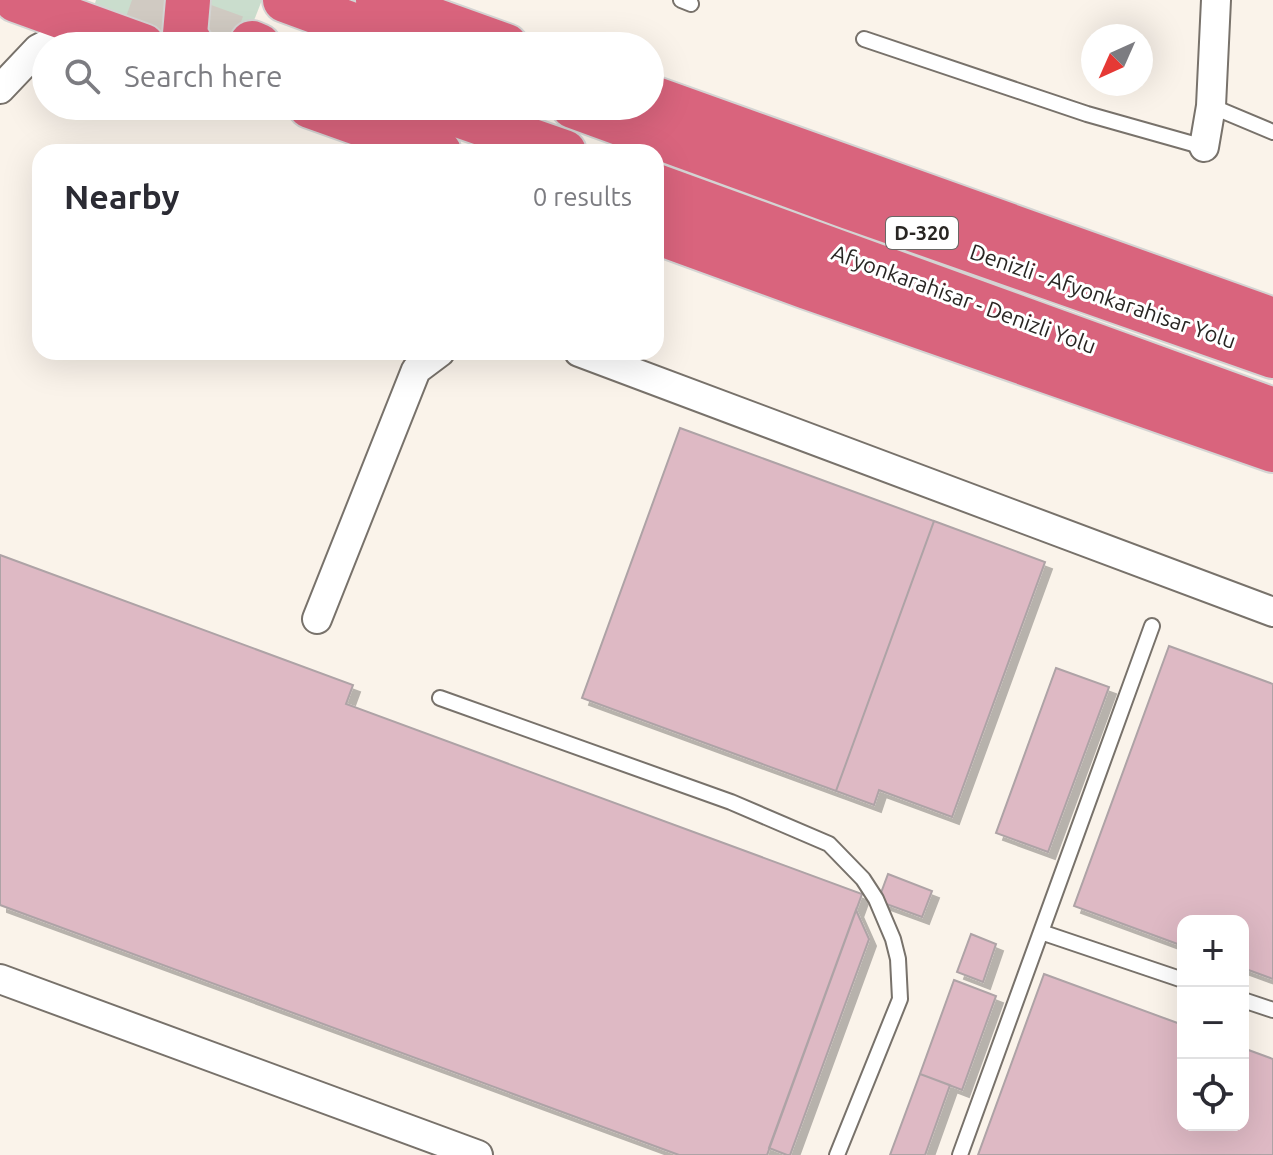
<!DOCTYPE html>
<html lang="en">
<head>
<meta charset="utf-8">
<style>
  body { margin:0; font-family:Ubuntu,sans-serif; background:#f7f7f7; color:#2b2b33 }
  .controls { position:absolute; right:24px; bottom:24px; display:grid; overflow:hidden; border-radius:16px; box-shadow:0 8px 32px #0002 }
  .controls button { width:72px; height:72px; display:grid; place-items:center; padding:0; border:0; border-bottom:2px solid #e1e1e2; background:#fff; color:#2b2b33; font:40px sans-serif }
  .compass { position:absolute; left:1081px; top:24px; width:72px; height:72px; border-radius:50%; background:#fff; box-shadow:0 8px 32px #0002; rotate:225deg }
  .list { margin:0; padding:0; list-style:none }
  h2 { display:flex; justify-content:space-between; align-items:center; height:104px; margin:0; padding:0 32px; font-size:34px }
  h2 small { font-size:26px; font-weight:400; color:#7c7c81 }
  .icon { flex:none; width:44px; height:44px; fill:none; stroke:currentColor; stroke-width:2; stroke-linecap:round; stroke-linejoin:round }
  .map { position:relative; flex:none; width:1273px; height:1155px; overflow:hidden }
  .search { position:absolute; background:#fff; box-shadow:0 8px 32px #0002; left:32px; top:32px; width:632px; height:88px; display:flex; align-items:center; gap:20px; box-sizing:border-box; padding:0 28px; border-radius:44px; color:#7c7c81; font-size:30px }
  .panel { position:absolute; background:#fff; box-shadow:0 8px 32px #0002; left:32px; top:144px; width:632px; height:216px; border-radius:24px }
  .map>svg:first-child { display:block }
  .green { fill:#caddcd }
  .building { fill:#deb9c4; stroke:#aea3a6; stroke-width:2; filter:url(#shadow) }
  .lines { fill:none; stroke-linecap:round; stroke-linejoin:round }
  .highway-tunnel { stroke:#d0cac2; stroke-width:44; stroke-dasharray:44 22; stroke-linecap:butt }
  .lane-casing { stroke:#78726b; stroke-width:18 }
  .street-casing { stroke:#78726b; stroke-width:32 }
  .highway-casing { stroke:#d4d4d3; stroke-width:48 }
  .lane { stroke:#fff; stroke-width:14 }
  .street { stroke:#fff; stroke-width:28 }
  .highway { stroke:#d9647d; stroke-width:44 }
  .labels { text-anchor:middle; stroke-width:6; stroke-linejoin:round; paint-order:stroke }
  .shield { fill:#fff; stroke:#696765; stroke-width:2 }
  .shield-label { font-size:20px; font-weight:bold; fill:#292623 }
  .street-label { font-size:22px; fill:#292623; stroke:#fff }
</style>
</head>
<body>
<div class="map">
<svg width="1273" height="1155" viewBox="0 0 1273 1155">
  <defs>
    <filter id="shadow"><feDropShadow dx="7" dy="7" stdDeviation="0" flood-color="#0004"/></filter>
  </defs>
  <rect width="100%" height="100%" fill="#faf3ea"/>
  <!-- green -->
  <path class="green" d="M96,0H174V43L92,13Z
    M200,0H262L244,46H207Z"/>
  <!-- building -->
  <path class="building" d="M680,428L934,521L836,791L582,698Z
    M934,521L1045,562L952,817L879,790L874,805L836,791Z
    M0,555L353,685L346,704L862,894L767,1155H679L0,905Z
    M1169,646L1273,684V979L1243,968V921H1183V946L1074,906Z
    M1056,668L1109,687L1048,852L996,833Z
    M888,874L932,891L922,917L878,901Z
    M856,910L869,939L790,1155H787L769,1148Z
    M971,934L996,944L983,982L957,972Z
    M1044,974L1183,1025V1125H1243V1048L1273,1059V1155H978Z
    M954,980L996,996L962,1090L920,1074Z
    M920,1074L950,1085L925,1155H890Z"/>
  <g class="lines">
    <!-- highway-tunnel -->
    <path class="highway-tunnel" d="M132,0L252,43"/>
    <defs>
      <path id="lane" d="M681,0L691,4
        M864,39L1087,114L1204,147
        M1211,106L1273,132
        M440,698L731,802L829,844L863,879L876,899L893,939L898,959L900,999L837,1155
        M1041,932L1183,980
        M1243,1000L1273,1010
        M960,1155L1152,626"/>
      <path id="street" d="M0,89L38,49L63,36L95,33
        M1204,147L1211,106L1216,0
        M579,352L1273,612
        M317,619L416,370L440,352
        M0,979L478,1155"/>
      <path id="highway" d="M16,0L143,46
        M188,0L185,34L192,46
        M285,0L410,46
        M378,0L506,46
        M252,43L259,46
        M650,97L1273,320
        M310,106L439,152
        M432,106L564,152
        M573,106L849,207L1273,356
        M656,186L1273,410
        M656,232L807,287L1273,450"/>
    </defs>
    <!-- lane casing -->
    <use href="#lane" class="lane-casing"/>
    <!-- street casing -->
    <use href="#street" class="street-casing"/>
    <!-- highway casing -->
    <use href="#highway" class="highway-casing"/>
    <!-- lane -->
    <use href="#lane" class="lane"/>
    <!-- street -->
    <use href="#street" class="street"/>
    <!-- highway -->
    <use href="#highway" class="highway"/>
  </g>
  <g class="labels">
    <!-- shield labels -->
    <rect class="shield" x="886" y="217" width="72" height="32" rx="6"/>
    <g class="shield-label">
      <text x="922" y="240">D-320</text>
    </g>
    <!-- street labels -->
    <g class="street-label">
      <text transform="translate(1103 296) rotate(19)" y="8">Denizli - Afyonkarahisar Yolu</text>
      <text transform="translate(964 299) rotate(20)" y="8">Afyonkarahisar - Denizli Yolu</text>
    </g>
  </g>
</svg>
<div class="controls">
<button>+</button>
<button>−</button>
<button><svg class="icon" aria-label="locate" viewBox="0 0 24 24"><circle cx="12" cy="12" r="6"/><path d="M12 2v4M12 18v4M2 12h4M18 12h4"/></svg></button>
</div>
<svg class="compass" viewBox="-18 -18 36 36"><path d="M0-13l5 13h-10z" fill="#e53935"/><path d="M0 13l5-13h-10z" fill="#7c7c81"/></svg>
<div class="search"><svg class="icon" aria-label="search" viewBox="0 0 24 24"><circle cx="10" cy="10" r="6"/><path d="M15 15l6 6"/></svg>Search here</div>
<section class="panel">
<h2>Nearby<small>0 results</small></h2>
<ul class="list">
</ul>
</section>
</div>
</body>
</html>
